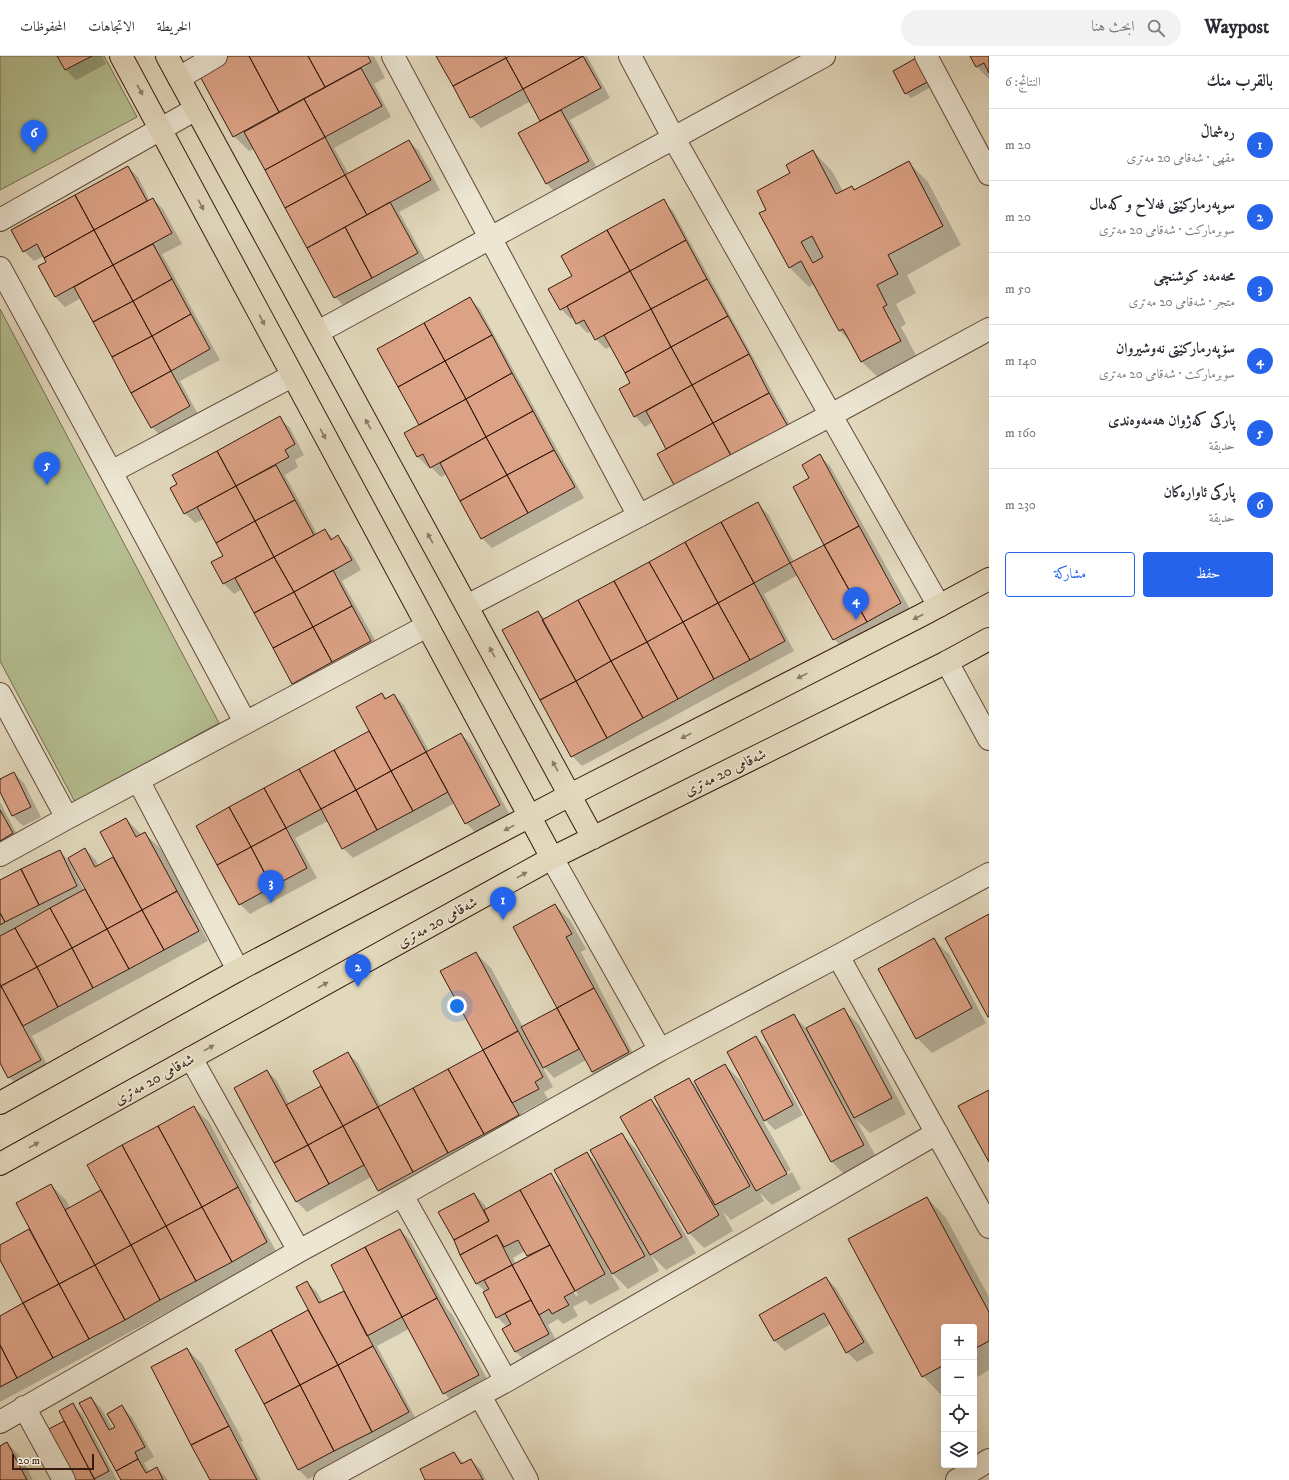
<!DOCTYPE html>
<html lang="ar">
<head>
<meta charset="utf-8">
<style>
  body { margin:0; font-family:"IM FELL DW Pica",Amiri,serif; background:#f2f2f3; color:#2b2b33; direction:rtl }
  .controls { position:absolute; right:12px; bottom:12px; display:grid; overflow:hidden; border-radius:4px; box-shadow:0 4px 16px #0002 }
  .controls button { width:36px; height:36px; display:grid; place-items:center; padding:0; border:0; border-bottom:1px solid #e1e1e2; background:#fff; color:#2b2b33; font:20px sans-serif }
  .scale { position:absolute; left:12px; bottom:10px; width:82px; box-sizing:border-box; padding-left:4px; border:2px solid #381b0f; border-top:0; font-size:11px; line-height:14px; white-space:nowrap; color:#381b0f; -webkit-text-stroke:3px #ece6d3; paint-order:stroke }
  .you { position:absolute; left:457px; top:950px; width:14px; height:14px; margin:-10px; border:3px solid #fff; border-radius:50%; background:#1a73e8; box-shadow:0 0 0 6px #1a73e833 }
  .badge { display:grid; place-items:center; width:26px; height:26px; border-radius:50%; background:#2563eb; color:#fff; font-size:13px; font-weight:700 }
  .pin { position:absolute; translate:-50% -33px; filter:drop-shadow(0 1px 2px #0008) }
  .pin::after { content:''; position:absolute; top:21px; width:14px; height:12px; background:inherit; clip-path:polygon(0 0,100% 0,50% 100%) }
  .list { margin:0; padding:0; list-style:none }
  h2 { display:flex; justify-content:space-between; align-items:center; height:52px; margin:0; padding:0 16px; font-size:17px }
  h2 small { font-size:13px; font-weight:400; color:#7c7c81 }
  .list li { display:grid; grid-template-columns:26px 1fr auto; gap:12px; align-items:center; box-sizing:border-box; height:72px; padding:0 16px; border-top:1px solid #e1e1e2 }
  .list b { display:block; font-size:15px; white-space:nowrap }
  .list p { margin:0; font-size:13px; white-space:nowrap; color:#7c7c81 }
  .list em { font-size:13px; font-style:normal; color:#7c7c81 }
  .actions { display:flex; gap:8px; padding:12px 16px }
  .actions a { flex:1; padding:9px 0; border:1px solid #2563eb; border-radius:4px; text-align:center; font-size:14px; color:#2563eb }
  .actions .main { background:#2563eb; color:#fff }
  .icon { flex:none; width:22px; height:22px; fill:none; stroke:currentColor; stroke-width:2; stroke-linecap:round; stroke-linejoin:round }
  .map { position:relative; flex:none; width:989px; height:1424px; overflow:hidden; direction:ltr }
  header { display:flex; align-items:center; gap:24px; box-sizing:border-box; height:56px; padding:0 20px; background:#fff; border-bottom:1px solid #e1e1e2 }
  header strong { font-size:19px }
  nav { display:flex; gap:22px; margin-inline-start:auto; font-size:14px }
  .search { width:280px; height:36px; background:#f2f2f3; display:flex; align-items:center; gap:10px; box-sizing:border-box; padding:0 14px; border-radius:22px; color:#7c7c81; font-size:15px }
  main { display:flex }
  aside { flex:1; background:#fff }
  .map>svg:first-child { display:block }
  .green { fill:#b4be90; stroke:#766c50 }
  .shadow { fill:#0003; fill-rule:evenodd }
  .building { fill:#dca286; stroke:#381b0f; fill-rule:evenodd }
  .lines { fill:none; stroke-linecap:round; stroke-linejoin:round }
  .minor-casing { stroke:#624a3a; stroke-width:24 }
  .major-casing { stroke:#381b0f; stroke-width:24 }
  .minor { stroke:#ece6d3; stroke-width:22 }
  .major { stroke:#e2d8bc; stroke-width:22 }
  .oneway { fill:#8d7a66 }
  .labels { text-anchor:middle; stroke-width:3.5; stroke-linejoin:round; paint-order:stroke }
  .street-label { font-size:15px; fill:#381b0f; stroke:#ece6d3 }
</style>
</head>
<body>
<header>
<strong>Waypost</strong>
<div class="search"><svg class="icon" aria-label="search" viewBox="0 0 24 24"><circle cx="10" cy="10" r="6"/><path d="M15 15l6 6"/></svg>ابحث هنا</div>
<nav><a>الخريطة</a><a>الاتجاهات</a><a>المحفوظات</a></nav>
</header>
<main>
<aside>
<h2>بالقرب منك<small>النتائج: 6</small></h2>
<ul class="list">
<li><span class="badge">1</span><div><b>رەشماڵ</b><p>مقهى · شەقامی 20 مەتری</p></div><em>20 m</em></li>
<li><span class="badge">2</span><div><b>سوپەرمارکێتی فەلاح و کەمال</b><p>سوبرماركت · شەقامی 20 مەتری</p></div><em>20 m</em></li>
<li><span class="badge">3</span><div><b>محەمەد کوشنچی</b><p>متجر · شەقامی 20 مەتری</p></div><em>50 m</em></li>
<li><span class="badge">4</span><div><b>سۆپەرمارکێتی نەوشیروان</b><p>سوبرماركت · شەقامی 20 مەتری</p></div><em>140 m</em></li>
<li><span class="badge">5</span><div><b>پارکی کەژوان هەمەوەندی</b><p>حديقة</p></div><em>160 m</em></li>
<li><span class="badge">6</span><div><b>پارکی ئاوارەکان</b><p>حديقة</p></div><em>230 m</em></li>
</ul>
<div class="actions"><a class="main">حفظ</a><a>مشاركة</a></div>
</aside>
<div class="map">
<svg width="989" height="1424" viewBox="0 0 989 1424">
  <rect width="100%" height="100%" fill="#e2d8bc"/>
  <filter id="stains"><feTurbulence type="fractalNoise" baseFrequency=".005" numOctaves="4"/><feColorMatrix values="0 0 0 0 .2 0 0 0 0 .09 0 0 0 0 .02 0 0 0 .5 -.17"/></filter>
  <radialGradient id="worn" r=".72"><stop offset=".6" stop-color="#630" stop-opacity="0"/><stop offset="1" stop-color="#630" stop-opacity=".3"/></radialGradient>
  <!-- green -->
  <path class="green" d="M0,0H104L137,61L0,134Z
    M0,253L219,667L75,746L0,605Z"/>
  <!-- shadow -->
  <path class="shadow" d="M58,0H102L106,8L76,24L66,14Z
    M222,0H374L385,22L374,28L391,61L334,92L349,118L409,85L419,95L440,134L399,156L427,207L345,251L335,241L254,93L249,95L234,80Z
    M438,0H587L610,42L570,64L599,115L557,138L547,128L542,65L531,45L481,72L471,61Z
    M971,0H989V23L977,11Z
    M918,2L935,29L911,42L906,37Z
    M813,95L832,115L843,135L852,131L856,135L908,106L928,126L961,189L907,219L916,237L896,248L906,268L901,271L919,305L882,325L862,306L852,287L839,274L814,228L809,231L789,211L768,154L791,118Z
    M128,111L138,121L150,145L153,143L163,153L182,188L162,198L220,304L180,325L199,360L162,381L152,371L81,242L65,251L55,241L47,206L44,200L34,205L24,195Z
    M663,145L673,155L799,385L668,394L653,366L645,371L635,360L632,328L611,290L606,293L596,283L591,275L587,277L573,262L571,263L561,253L573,220Z
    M470,243L480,253L584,442L492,492L482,482L447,418L441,421L430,410L428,411L418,401L405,377L420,369Z
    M280,362L290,372L304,399L295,404L298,411L285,419L317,478L325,474L334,483L338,481L348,491L361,514L342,525L381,595L303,637L293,627L242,533L234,538L224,528L213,507L224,500L204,463L195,467L185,457Z
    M820,400L830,410L915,562L849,598L834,583L798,519L764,538L794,595L582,710L572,700L503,575L538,556L545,563L757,448L768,458L794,506L826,489L811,422Z
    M382,638L387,643L394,639L404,649L429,695L461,678L471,688L510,759L476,777L466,767L455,747L353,802L343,792L328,765L295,782L317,822L250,858L240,848L197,770L371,676Z
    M14,717L24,727L41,761L23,770L13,760L0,734V724Z
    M0,746L22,788L0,800Z
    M126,763L142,779L145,778L160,792L191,850L190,851L208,885L32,980L50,1014L19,1031L9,1021L0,1005V825L60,795L72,808L85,793L95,803L99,810L113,802L116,806ZM73,809L87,834L84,835L72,810Z
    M555,849L570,864L586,893L581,896L638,1007L603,1026L592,1016L586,1004L554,1022L541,1008L553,1031L544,1036L548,1043L522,1057L528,1069L389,1144L379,1134L371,1121L307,1156L297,1146L235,1033L267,1015L277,1025L289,1048L323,1030L348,997L358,1007L381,1050L485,994L476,897L491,912L523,971L558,952ZM533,990L538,1000L537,1001L531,991Z
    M934,884L949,898L986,967L932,997L917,982L880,913Z
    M844,954L859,969L906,1058L870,1077L856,1064L878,1104L847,1121L832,1106L762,976L793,959L807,973Z
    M756,981L766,991L803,1059L775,1074L765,1064Z
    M725,1009L740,1024L791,1114L761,1131V1133L792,1116L801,1133L772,1149L760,1137L764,1145L731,1164L723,1156L733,1175L704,1192L689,1177L651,1044L664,1057L689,1023L700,1034Z
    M194,1052L209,1066L252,1147L250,1148L277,1197L0,1346V1261L25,1248L0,1202V1190L29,1174L32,1178L51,1129L66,1144L70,1152L102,1135Z
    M621,1078L636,1093L696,1197L666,1214L651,1199L659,1215L628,1233L613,1218L610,1212L608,1213L620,1233L590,1249L586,1244L573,1251L578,1260L563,1268L558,1263L548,1269L558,1288L526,1306L516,1296L507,1271L497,1261L486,1236L477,1228L440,1157L474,1138L484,1148L487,1153L550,1119L565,1133L587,1097L599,1110ZM525,1145H527L578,1239L576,1240ZM525,1195L529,1201L516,1208L513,1202Z
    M927,1142L946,1162L989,1241V1314L974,1323V1271H944V1339L942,1340L923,1320Z
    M400,1174L410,1184L447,1253L452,1258L493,1334L459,1352L444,1337L409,1273L377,1290L418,1367L308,1423L298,1413L236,1294L309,1255L307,1226L317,1236L323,1247L345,1235Z
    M826,1222L836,1232L874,1297L857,1306L847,1296L831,1268L785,1295L775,1285L760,1260Z
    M187,1293L202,1308L243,1385L241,1386L261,1424H211Z
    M91,1342L101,1352L113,1373L116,1371L122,1351L132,1361L154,1401L144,1407L149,1416L157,1412L168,1424H122Z
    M73,1349L83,1359L117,1424H74L48,1374L66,1365Z
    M7,1387L22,1402L33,1424H0V1391Z
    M454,1397L464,1407L471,1404L481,1414L486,1424H427Z"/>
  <!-- building -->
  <path class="building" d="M57,0H92L65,14Z
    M220,0H249L279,56L233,81L196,13Z
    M249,0H308L325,31L279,56Z
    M308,0H368L371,6L325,31Z
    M436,0H505L506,2L453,30Z
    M509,0H583L523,33L506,2Z
    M583,0L601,32L540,65L523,33Z
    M970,0H989V17L984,7L976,11Z
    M918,1L931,24L905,38L893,15Z
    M506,2L523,33L470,62L453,30Z
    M361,12L382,50L325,81L304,43Z
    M304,43L325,81L265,114L244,76Z
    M561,54L589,105L546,128L518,77Z
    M325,81L345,119L285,152L265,114Z
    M409,84L431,124L367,159L345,119Z
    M813,94L836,138L852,130L854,134L909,105L943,170L888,199L898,218L877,229L887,249L883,251L901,285L861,306L843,273L839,275L801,205L789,212L759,157L766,154L757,135L790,117L786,109ZM812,180L823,201L813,207L801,186Z
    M128,110L147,145L94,174L75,139Z
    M345,119L367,159L307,192L285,152Z
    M75,139L94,174L44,202L37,188L23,196L11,174Z
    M153,142L172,177L113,209L94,174Z
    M664,143L686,184L630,215L607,174Z
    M390,146L418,197L372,222L345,171Z
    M345,171L372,222L334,242L307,192Z
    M94,174L113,209L55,241L38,210L46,206L44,202Z
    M607,174L630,215L560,254L548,233L572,220L561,200Z
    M686,184L707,223L651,253L630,215Z
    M153,188L172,223L133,245L113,209Z
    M113,209L133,245L93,266L74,231Z
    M630,215L651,253L595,284L584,264L576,268L567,250Z
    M172,223L191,258L152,280L133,245Z
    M707,223L728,260L671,291L651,253Z
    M470,241L492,279L445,305L424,267Z
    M133,245L152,280L112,301L93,266Z
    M651,253L671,291L625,317L604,279Z
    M191,258L210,293L171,315L152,280Z
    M728,260L749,298L692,329L671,291Z
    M424,267L445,305L398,331L377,293Z
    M492,279L512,317L466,343L445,305Z
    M152,280L171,315L131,337L112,301Z
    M671,291L692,329L634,361L619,333L630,327L625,317Z
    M749,298L769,337L713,367L692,329Z
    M445,305L466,343L419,369L398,331Z
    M171,315L190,350L151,372L131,337Z
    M512,317L533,355L486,381L466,343Z
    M692,329L713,367L666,393L646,355Z
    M769,337L790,374L734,405L713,367Z
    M466,343L486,381L430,412L423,398L417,401L404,377Z
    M533,355L554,394L507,419L486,381Z
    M280,360L295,388L285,394L289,401L236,430L217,395Z
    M713,367L734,405L678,436L657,398Z
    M486,381L507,419L460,445L440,407Z
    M554,394L575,431L528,457L507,419Z
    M217,395L236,430L184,458L170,432L177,428L172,419Z
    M820,398L859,470L824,489L793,431L809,422L802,409Z
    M276,409L295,444L255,465L236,430Z
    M507,419L528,457L481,483L460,445Z
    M236,430L255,465L216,487L197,451Z
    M295,444L314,479L274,501L255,465Z
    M758,446L790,507L754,527L721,466Z
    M255,465L274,501L223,528L211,506L223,500L216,487Z
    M721,466L754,527L718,547L685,486Z
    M859,470L901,547L867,566L824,489Z
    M325,473L331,484L338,479L352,504L294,536L274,501Z
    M685,486L718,547L683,566L649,506Z
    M824,489L867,566L833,584L790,507Z
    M274,501L294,536L254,557L235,522Z
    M649,506L683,566L647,586L614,525Z
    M333,514L352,550L313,571L294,536Z
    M614,525L647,586L611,605L578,544Z
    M754,527L785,585L750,604L718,547Z
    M294,536L313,571L273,592L254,557Z
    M578,544L611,605L576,625L542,564Z
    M718,547L750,604L714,623L683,566Z
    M352,550L371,585L332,606L313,571Z
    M538,555L576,625L540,644L502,574Z
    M683,566L714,623L678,643L647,586Z
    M313,571L332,606L292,628L273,592Z
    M647,586L678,643L643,662L611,605Z
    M611,605L643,662L607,682L576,625Z
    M576,625L607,682L571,701L540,644Z
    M382,637L385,643L394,638L426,696L391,715L356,651Z
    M369,675L391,715L356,734L334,694Z
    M461,677L500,749L465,768L426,696Z
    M334,694L356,734L321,753L299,713Z
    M426,696L448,736L413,755L391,715Z
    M299,713L321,753L286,772L264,732Z
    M391,715L413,755L377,774L356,734Z
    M14,716L31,751L12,760L0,736V723Z
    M264,732L286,772L251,791L229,751Z
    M356,734L377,774L342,793L321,753Z
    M229,751L251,791L217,809L196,770Z
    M0,754L13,777L0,785Z
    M126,762L136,781L145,776L177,835L142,854L100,776Z
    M286,772L307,812L272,831L251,791Z
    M251,791L272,831L239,849L217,809Z
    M85,792L95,811L113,801L142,854L107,873L68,802Z
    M60,794L77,830L39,849L21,813Z
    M21,813L39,849L5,866L0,857V824Z
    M85,833L107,873L72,892L50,852Z
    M177,835L199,875L164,894L142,854Z
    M555,848L572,878L566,881L594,932L557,952L513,871Z
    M50,852L72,892L37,911L15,872Z
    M142,854L164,894L129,913L107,873Z
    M0,857L5,866L0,869Z
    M989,858V961H988L945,882Z
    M15,872L37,911L1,930L0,927V880Z
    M107,873L129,913L93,932L72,892Z
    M934,882L972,952L916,983L878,913Z
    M72,892L93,932L58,951L37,911Z
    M476,896L518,975L483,994L440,915Z
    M37,911L58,951L23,970L1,930Z
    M1,930L41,1004L8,1022L0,1007V931Z
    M594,932L629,996L592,1016L557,952Z
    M557,952L579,993L543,1012L521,971Z
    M844,952L892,1042L854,1062L806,972Z
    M794,958L864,1089L831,1106L761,975Z
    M518,975L543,1021L535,1026L539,1033L512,1047L483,994Z
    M756,980L793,1049L764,1065L727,996Z
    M483,994L519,1059L484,1078L448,1013Z
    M348,996L378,1051L343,1070L313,1015Z
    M725,1008L787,1118L756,1135L694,1025Z
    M448,1013L484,1078L448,1097L413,1032Z
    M267,1014L308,1089L274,1107L234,1032Z
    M689,1022L750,1130L715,1149L654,1041Z
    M321,1030L343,1070L308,1089L286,1049Z
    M413,1032L448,1097L413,1116L378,1051Z
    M989,1034V1106L958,1050Z
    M651,1043L719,1159L688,1178L620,1061Z
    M194,1050L238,1131L202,1151L158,1070Z
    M378,1051L413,1116L378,1135L343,1070Z
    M158,1070L202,1151L166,1170L122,1089Z
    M343,1070L364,1109L329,1128L308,1089Z
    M622,1077L682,1181L650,1199L590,1094Z
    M122,1089L166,1170L131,1189L87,1109Z
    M308,1089L329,1128L296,1146L274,1107Z
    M587,1096L645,1200L612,1218L554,1114Z
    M551,1117L605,1218L575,1235L520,1134Z
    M51,1128L95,1209L59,1228L16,1147Z
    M238,1131L267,1186L232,1206L202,1151Z
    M101,1134L131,1189L95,1209L65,1154Z
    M520,1134L550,1189L527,1200L518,1184L504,1191L497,1179L460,1199L454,1184L489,1165L484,1154Z
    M474,1137L489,1165L454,1184L438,1156Z
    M927,1141L989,1256V1285L974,1293V1271H944V1309L922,1321L848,1183Z
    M202,1151L232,1206L196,1225L166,1170Z
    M166,1170L196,1225L160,1244L131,1189Z
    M29,1173L59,1228L23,1247L0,1204V1189Z
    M400,1173L437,1242L402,1261L365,1191Z
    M497,1179L512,1209L476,1228L460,1199Z
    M131,1189L160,1244L125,1264L95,1209Z
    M550,1189L575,1235L564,1241L569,1249L552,1258L549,1253L539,1259L512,1209Z
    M365,1191L402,1261L367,1280L331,1209Z
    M95,1209L125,1264L89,1283L59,1228Z
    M512,1209L531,1244L496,1262L483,1236L489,1233L484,1224Z
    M826,1221L864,1286L846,1297L824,1257L774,1285L759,1259Z
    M307,1225L319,1247L344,1235L373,1290L338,1309L296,1231Z
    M59,1228L89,1283L53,1302L23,1247Z
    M437,1242L479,1319L443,1338L402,1261Z
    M531,1244L549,1278L515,1296L502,1273L511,1268L505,1257Z
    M23,1247L53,1302L17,1322L0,1289V1260Z
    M308,1254L338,1309L300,1329L271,1274Z
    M271,1274L300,1329L264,1348L235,1294Z
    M0,1289L17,1322L0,1331Z
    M373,1290L409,1356L372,1376L338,1309Z
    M187,1292L229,1370L191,1389L151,1311Z
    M338,1309L372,1376L334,1395L300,1329Z
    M300,1329L334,1395L298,1414L264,1348Z
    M91,1341L109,1374L115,1371L107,1358L122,1349L145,1391L135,1396L138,1403L116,1415L79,1347Z
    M73,1347L109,1415L94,1423L59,1355Z
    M64,1365L95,1424H73L47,1374Z
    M229,1370L257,1424H210L191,1389Z
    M7,1386L27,1424H0V1390Z
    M454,1396L461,1408L471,1403L483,1424H425L420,1413Z
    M138,1403L146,1417L157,1411L163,1424H121L116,1415Z"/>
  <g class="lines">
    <defs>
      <path id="minor" d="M393,0L639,460
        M630,0L673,81L939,550
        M926,0L989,118
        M179,22L216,0
        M0,164L196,53
        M0,212L111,416L245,666
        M318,276L824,0
        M111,416L292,320
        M467,550L831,359L989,273
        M947,606L989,683
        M0,638L67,762
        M138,724L238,914
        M0,799L67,762L427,570
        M552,802L660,994
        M838,900L989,1171
        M191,1002L299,1195
        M402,1139L506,1325
        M480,1340L527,1424
        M24,1351L64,1424
        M0,1366L299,1195L402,1139L660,994L838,900L989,818
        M325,1424L506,1325L937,1077
        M957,1424L989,1404"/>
      <path id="major" d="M121,0L552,802
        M167,0L593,782
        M0,1047L238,914L570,739L922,559L989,523
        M0,1108L552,802L947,606L989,583"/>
    </defs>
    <!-- minor casing -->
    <use href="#minor" class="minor-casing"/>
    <!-- major casing -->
    <use href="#major" class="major-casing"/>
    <!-- minor -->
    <use href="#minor" class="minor"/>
    <!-- major -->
    <use href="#major" class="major"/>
  </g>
  <!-- one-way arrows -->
  <defs><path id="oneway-solid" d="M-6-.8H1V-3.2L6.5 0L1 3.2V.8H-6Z"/></defs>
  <g class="oneway">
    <use href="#oneway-solid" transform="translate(140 34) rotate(61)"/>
    <use href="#oneway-solid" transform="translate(201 149) rotate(62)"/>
    <use href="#oneway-solid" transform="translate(262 264) rotate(62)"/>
    <use href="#oneway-solid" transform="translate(368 368) rotate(-119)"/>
    <use href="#oneway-solid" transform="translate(323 378) rotate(62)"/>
    <use href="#oneway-solid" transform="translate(430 482) rotate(-119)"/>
    <use href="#oneway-solid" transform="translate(918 561) rotate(153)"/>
    <use href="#oneway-solid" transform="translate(492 596) rotate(-119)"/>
    <use href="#oneway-solid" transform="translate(802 620) rotate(153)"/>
    <use href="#oneway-solid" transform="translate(686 680) rotate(153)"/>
    <use href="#oneway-solid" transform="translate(555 710) rotate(-119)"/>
    <use href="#oneway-solid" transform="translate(509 772) rotate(152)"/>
    <use href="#oneway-solid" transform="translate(522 819) rotate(-29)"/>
    <use href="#oneway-solid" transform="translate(323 929) rotate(-29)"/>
    <use href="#oneway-solid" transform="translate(209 992) rotate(-29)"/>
    <use href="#oneway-solid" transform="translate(34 1089) rotate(-29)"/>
  </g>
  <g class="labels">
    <!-- street labels -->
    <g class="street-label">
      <text transform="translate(725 716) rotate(-26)" y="5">شەقامی 20 مەتری</text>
      <text transform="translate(437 866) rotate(-29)" y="5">شەقامی 20 مەتری</text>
      <text transform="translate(154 1023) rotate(-29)" y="5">شەقامی 20 مەتری</text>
    </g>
  </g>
  <rect width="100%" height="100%" filter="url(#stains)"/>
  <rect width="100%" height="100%" fill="url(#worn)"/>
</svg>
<div class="controls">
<button>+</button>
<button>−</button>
<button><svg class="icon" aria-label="locate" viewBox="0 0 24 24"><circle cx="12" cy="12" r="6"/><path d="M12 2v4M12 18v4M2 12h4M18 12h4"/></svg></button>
<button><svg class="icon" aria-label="layers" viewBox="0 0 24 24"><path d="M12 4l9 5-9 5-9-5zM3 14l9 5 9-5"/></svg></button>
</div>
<div class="scale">20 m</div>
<div class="you"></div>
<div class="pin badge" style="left:503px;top:864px">1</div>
<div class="pin badge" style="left:358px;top:931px">2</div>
<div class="pin badge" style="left:271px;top:847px">3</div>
<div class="pin badge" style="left:856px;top:564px">4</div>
<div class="pin badge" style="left:47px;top:429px">5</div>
<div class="pin badge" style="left:34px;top:97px">6</div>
</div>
</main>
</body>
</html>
